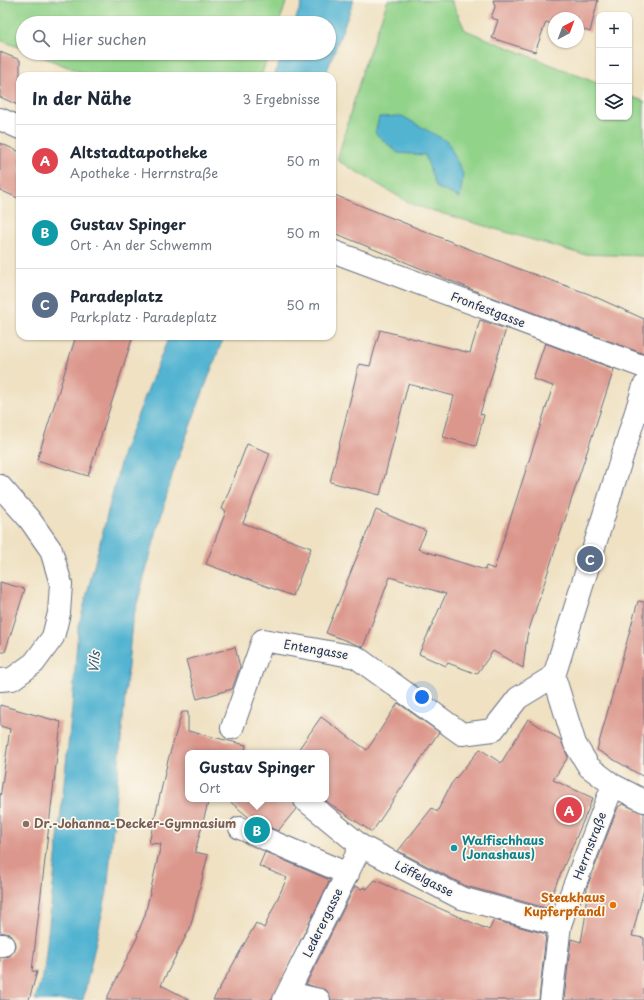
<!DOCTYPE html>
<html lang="de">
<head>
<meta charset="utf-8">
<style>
  body { margin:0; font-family:"Playpen Sans",sans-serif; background:#f6f6f7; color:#1f2937 }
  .controls { position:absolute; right:12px; top:12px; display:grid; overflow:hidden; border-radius:8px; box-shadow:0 1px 3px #0004 }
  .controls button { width:36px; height:36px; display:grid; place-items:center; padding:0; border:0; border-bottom:1px solid #e0e1e3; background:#fff; color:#1f2937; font:20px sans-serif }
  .compass { position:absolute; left:548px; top:12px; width:36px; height:36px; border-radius:50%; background:#fff; box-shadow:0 1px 3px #0004; rotate:41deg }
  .you { position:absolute; left:422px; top:697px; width:14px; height:14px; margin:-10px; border:3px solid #fff; border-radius:50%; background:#1a73e8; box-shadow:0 0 0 6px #1a73e833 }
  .badge { display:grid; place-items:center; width:26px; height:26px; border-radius:50%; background:#b5179e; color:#fff; font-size:13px; font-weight:700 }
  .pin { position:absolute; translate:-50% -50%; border:2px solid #fff; box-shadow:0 1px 4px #0006 }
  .popup { position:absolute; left:185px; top:750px; width:144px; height:52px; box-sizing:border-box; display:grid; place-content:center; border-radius:8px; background:#fff; filter:drop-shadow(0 1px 3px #0005); font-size:13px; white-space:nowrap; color:#747a83 }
  .popup b { font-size:15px; color:#1f2937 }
  .popup::after { content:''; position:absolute; left:50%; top:100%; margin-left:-8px; border:8px solid transparent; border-top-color:#fff }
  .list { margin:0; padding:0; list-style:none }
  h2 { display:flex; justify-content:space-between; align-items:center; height:52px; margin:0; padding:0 16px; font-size:17px }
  h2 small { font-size:13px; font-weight:400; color:#747a83 }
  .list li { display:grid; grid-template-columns:26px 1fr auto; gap:12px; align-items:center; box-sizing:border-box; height:72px; padding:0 16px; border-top:1px solid #e0e1e3 }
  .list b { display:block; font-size:15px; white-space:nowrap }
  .list p { margin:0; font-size:13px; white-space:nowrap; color:#747a83 }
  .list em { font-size:13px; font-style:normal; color:#747a83 }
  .icon { flex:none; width:22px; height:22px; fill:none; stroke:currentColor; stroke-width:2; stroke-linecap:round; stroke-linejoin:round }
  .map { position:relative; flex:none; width:644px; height:1000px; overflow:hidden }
  .search { position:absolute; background:#fff; box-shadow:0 1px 3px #0004; left:16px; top:16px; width:320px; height:44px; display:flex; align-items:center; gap:10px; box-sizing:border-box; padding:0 14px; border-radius:22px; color:#747a83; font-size:15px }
  .panel { position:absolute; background:#fff; box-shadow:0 1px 3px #0004; left:16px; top:72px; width:320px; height:268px; border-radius:12px }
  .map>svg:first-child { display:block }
  .green { fill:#92d38a; stroke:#568174 }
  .water { fill:#52b4d1; stroke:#367298 }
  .building { fill:#dc978d }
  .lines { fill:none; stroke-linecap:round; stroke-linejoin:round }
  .minor-casing { stroke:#656d81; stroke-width:24 }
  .minor { stroke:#fff; stroke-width:22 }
  .education-dot { fill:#8d6e63; stroke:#fbf7ec; stroke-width:1.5 }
  .culture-dot { fill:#0f9aa8; stroke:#fbf7ec; stroke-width:1.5 }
  .food-dot { fill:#e8710a; stroke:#fbf7ec; stroke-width:1.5 }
  .labels { text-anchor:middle; stroke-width:3.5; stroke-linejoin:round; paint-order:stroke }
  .street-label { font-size:12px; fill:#1b2f5e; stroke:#fbf7ec }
  .education-label { font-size:12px; font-weight:bold; fill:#785e54; stroke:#fbf7ec; text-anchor:start }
  .culture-label { font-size:12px; font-weight:bold; fill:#0d838f; stroke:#fbf7ec; text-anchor:start }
  .food-label { font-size:12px; font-weight:bold; fill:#c56008; stroke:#fbf7ec; text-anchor:end }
  .water-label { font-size:13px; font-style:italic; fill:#2c5780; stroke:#fbf7ec }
</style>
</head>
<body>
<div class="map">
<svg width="644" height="1000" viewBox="0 0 644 1000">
  <rect width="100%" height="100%" fill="#fbf7ec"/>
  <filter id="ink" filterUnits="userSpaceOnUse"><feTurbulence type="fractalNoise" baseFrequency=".025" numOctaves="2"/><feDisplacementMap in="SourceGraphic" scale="8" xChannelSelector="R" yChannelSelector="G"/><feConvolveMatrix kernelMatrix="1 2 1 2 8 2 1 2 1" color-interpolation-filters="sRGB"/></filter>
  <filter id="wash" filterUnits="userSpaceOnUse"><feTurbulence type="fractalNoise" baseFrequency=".012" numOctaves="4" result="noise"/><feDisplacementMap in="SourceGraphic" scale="16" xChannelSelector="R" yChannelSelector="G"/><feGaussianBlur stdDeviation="0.9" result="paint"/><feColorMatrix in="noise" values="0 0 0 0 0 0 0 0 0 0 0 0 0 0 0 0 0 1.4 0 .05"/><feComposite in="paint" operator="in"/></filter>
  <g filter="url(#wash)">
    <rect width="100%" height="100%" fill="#efe1c2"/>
    <!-- green -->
    <path class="green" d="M0,0H287L279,23H23V49L0,40Z
      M388,0H451L465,30L599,84V117H629V96L644,101V256L581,254L413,205L337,160L364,66Z
      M32,53H269L261,76H91Z"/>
    <!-- water -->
    <path class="water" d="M303,0H354L325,76H274L283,53H329V23H294Z
      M402,116L448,142L463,174L460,198L436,187L425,155L398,153L375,133L379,117Z
      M169,336H224L173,472L132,622L107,892L83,1000H35L44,971L72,708L78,629L123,452Z"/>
    <g id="blocks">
      <!-- building -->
      <path class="building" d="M493,0H598L590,32L578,28V18H554V25L546,22L535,52L492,38L498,20L491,18L495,7Z
        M0,52L20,60V106L0,97Z
        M0,143L20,152V199L0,190Z
        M332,194L519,269L589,294L644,319V354L488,296L332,232Z
        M480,320L506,329L480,414L484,415L476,446L443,437L454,396L408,384L380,495L330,482L359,364L370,366L380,330L470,353Z
        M76,336H133L88,476L37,460Z
        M545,343L614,369L527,636L523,668L493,651L477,674L448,663L446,666L419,654L446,594L390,577L363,647L326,633L376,510L426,531L418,549L485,570L486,566L494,569L553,386L533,379Z
        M247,444L270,453L243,523L311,548L293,596L206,564L226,511L222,509Z
        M0,582L25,589L5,652H0Z
        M638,601L644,602V777L597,750Z
        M235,647L240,667L232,689L197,699L186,660Z
        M398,703L439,732L372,832L326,801V753H296L321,717L367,750Z
        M0,705L61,722L32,971L37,972L29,1000H0V958L10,956L14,951L15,945L14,939L10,934L0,932V798L10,729L0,726Z
        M182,712H188V731L246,745L245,753H188V799H209L195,852L208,855L190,928L161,985L190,1000H106L138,936L137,935L145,915L161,844L149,843L168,760Z
        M528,719L561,740L568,757L553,780L593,798L546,908L466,886L398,851L432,808L437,812L451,784L480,749L501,763Z
        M227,799H293L296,809L278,831L252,820Z
        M623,804L644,813V889L632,936L644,938V1000H564L571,939L581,942L585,919L587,887L618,807Z
        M265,852L330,880L272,1000H213L256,923L264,928L287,878L259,866Z
        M375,880L489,930L494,920L546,934L539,1000H331L327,991L306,984L355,886L362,889L363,887L367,889Z"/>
    </g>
  </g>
  <g filter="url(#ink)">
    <use href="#blocks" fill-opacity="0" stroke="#656d81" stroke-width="1"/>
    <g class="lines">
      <defs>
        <path id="minor" d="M0,119L20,128
          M332,251L644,367
          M644,386L554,676L575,744L589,767L613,785L644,801
          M0,486L30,520L51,550L61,584L59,613L53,637L34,663L12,679L0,680
          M232,728L263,640L356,657L462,734L493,730L518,698L554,676
          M305,800L361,846L461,898L560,925
          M240,828L348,874
          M0,945H3
          M289,993L319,1000
          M284,1000L361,846
          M551,1000L560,925L569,899L613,785"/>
      </defs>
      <!-- minor casing -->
      <use href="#minor" class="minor-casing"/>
      <!-- minor -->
      <use href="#minor" class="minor"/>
    </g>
  </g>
  <!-- markers -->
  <circle class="education-dot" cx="26" cy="824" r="4"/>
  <circle class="culture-dot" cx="454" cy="848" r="4"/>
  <circle class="food-dot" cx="613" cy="905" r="4"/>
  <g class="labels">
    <!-- street labels -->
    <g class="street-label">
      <text transform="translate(488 310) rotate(21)" y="4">Fronfestgasse</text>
      <text transform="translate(316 650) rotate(10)" y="4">Entengasse</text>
      <text transform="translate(590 846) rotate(-69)" y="4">Herrnstraße</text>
      <text transform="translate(424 879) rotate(27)" y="4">Löffelgasse</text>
      <text transform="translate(323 923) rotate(-64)" y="4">Lederergasse</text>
    </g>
    <!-- education labels -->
    <g class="education-label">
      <text x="34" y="828">Dr.-Johanna-Decker-Gymnasium</text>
    </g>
    <!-- culture labels -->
    <g class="culture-label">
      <text x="462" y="845">Walfischhaus<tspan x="462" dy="14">(Jonashaus)</tspan></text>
    </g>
    <!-- food labels -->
    <g class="food-label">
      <text x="605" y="902">Steakhaus<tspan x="605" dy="14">Kupferpfandl</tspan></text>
    </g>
    <!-- water labels -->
    <g class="water-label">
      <text transform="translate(94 662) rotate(-85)" y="5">Vils</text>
    </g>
  </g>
</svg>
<div class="controls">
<button>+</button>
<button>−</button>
<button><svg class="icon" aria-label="layers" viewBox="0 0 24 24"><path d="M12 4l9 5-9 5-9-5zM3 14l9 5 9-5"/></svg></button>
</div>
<svg class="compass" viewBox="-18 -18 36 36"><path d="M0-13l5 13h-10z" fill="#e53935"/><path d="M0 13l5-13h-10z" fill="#747a83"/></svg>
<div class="you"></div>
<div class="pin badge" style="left:569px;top:810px;background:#e0444e">A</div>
<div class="pin badge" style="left:257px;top:830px;background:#0f9aa8">B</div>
<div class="popup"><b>Gustav Spinger</b>Ort</div>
<div class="pin badge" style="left:590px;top:559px;background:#5c6f8a">C</div>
<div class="search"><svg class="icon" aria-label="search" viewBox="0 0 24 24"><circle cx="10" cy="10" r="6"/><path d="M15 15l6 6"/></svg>Hier suchen</div>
<section class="panel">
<h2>In der Nähe<small>3 Ergebnisse</small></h2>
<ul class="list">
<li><span class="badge" style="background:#e0444e">A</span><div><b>Altstadtapotheke</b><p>Apotheke · Herrnstraße</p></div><em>50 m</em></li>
<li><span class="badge" style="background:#0f9aa8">B</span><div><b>Gustav Spinger</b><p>Ort · An der Schwemm</p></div><em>50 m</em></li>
<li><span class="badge" style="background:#5c6f8a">C</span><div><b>Paradeplatz</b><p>Parkplatz · Paradeplatz</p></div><em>50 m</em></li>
</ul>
</section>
</div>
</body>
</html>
